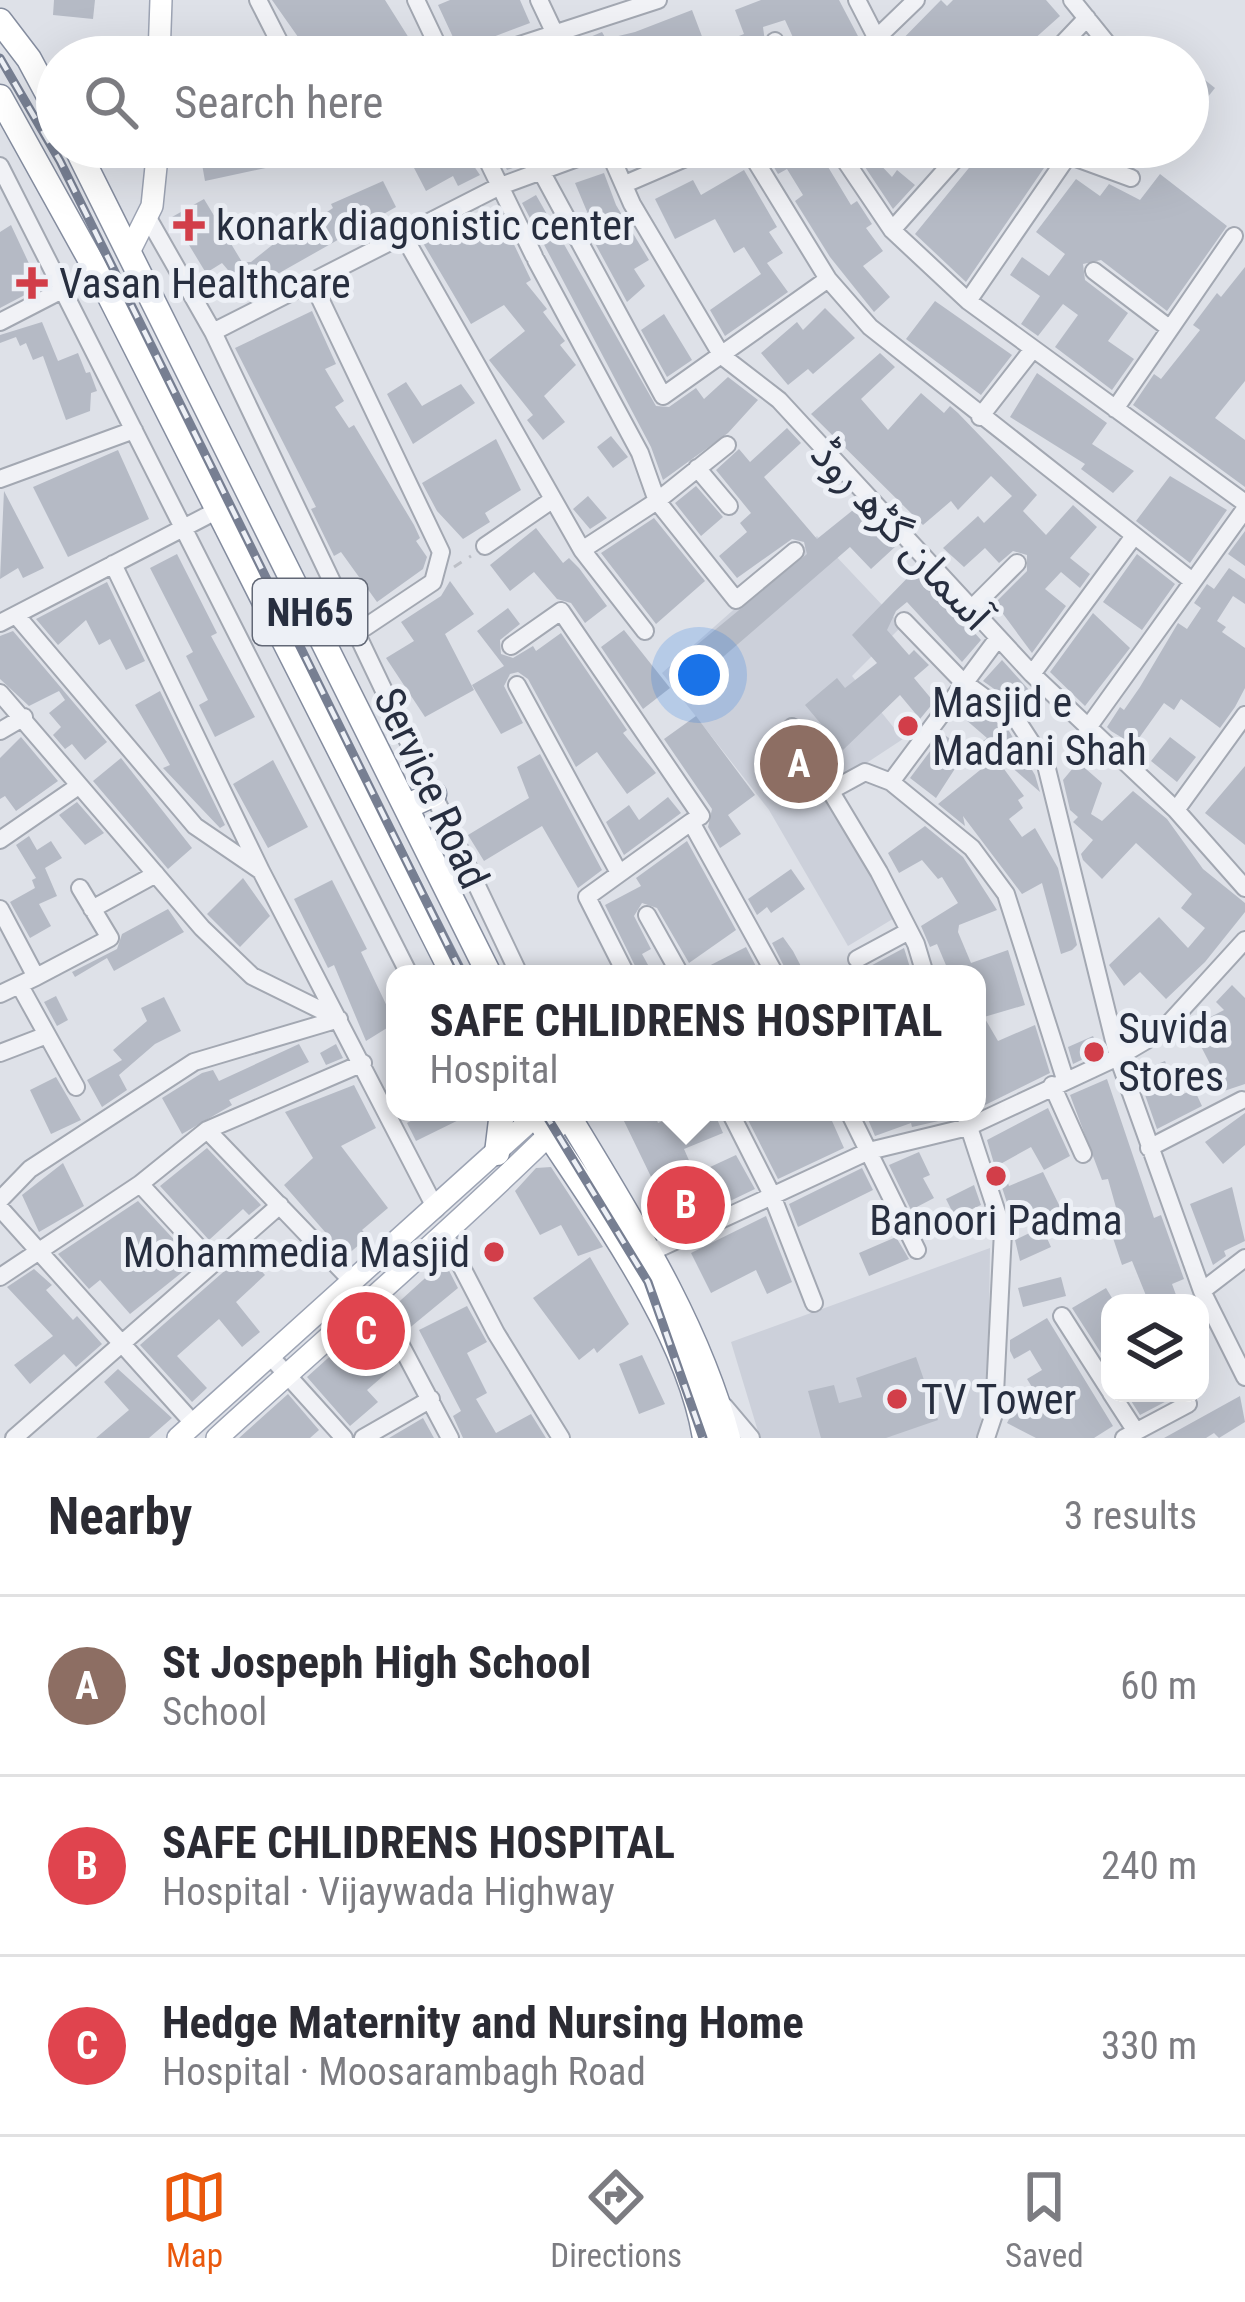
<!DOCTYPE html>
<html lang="en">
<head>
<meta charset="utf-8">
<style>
  body { margin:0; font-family:"Roboto Condensed","Noto Sans Arabic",sans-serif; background:#f2f2f3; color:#2b2b33 }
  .controls { position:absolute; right:36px; bottom:36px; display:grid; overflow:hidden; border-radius:24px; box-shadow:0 12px 48px #0002 }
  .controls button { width:108px; height:108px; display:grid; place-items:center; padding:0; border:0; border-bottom:3px solid #e1e1e2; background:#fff; color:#2b2b33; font:60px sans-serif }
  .you { position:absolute; left:699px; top:675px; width:42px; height:42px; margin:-30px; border:9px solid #fff; border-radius:50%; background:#1a73e8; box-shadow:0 0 0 18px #1a73e833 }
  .badge { display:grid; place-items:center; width:78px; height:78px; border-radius:50%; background:#ea580c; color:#fff; font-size:39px; font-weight:700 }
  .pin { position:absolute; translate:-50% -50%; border:6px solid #fff; box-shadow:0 3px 12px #0006 }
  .popup { position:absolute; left:386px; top:965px; width:600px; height:156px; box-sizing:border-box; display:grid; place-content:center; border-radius:24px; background:#fff; filter:drop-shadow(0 3px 9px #0005); font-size:39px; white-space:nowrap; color:#7c7c81 }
  .popup b { font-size:45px; color:#2b2b33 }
  .popup::after { content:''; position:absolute; left:50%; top:100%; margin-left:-24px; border:24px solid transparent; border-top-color:#fff }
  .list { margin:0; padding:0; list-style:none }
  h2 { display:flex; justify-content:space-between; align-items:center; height:156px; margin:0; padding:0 48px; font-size:51px }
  h2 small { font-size:39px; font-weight:400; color:#7c7c81 }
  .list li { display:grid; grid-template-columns:78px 1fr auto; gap:36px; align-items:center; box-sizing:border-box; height:180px; padding:0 48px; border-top:3px solid #e1e1e2 }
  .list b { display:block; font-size:45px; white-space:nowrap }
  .list p { margin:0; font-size:39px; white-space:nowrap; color:#7c7c81 }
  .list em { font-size:39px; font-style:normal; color:#7c7c81 }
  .icon { flex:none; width:66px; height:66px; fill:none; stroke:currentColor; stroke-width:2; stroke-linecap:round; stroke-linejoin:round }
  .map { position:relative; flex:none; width:1245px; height:1438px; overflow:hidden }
  .search { position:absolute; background:#fff; box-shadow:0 12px 48px #0002; left:36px; right:36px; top:36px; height:132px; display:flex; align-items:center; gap:30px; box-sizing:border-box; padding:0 42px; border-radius:66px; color:#7c7c81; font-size:45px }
  .sheet { height:696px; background:#fff }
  nav { display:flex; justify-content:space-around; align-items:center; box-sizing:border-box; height:168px; border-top:3px solid #e1e1e2; background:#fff; font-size:33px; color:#7c7c81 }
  nav a { display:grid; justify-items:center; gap:6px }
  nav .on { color:#ea580c }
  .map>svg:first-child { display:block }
  .built { fill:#ccd0da }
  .building { fill:#b5bac5 }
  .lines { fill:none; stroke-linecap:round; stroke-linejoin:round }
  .minor-casing { stroke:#a3a8b2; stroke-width:20 }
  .major-casing { stroke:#9da4b4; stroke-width:24 }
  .highway-casing { stroke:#858d9f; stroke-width:27 }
  .path { stroke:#bcbfc6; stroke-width:3; stroke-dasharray:9 9; stroke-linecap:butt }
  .minor { stroke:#f1f2f6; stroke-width:16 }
  .major { stroke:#fff; stroke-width:21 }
  .highway { stroke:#fff; stroke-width:24 }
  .rail-casing { stroke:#777f92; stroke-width:9 }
  .rail { stroke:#edf0f6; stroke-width:4.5; stroke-dasharray:14; stroke-linecap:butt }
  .poi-dot { fill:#d23e49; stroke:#edf0f6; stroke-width:4.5 }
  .labels { text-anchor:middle; stroke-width:10; stroke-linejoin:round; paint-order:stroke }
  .shield { fill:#edf0f6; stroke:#626876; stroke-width:3 }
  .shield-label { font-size:39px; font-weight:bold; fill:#272e3f }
  .poi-label { font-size:42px; fill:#272e3f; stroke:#edf0f6; text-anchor:start }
  .street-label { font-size:42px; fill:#272e3f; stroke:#edf0f6 }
</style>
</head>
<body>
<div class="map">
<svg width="1245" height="1438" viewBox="0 0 1245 1438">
  <rect width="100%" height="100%" fill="#dee1e8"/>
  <!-- built -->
  <path class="built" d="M817,536L902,626L852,676L903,739L827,789L896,917L848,946L769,810L662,673Z
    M990,1248L988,1389L977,1438H760L731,1342Z"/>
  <!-- building -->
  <path class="building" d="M54,0H95L93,19L53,15Z
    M272,0H385L419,54L362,57L355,39L327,57H300L297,48L303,44Z
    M450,0H520L530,23L459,50L438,5Z
    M761,0H839L859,38L820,57H802L785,20L763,27L767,57H682L679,50L663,57H585L578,42L602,32L606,39L635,32L692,10L706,47L718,44L744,34L735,10Z
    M941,0L947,6L953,0H1046L1060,16L1023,49L1031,57H885Z
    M264,41L273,57H232Z
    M1205,80L1215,88L1199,108L1189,100Z
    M256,147H314L317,157L205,181L202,164Z
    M451,147H461L480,175L458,186L453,176L426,191L413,166Z
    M506,147H570L507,170L497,150Z
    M636,147H679L643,163Z
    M778,147H816L851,205L857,201L872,224L866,228L883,251L863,266L890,297L874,312L830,257L795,201L803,195L787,169L778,174L766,154Z
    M915,147H949L934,163Z
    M986,147L1027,149L1046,165L966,282L915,234Z
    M1121,147H1164L1144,168Z
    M875,159L892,177L897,170L915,185L893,209L865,167Z
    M744,170L777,227L769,232L783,253L767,263L788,292L725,336L710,310L761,274L744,247L734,253L715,219L675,239L655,199L693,180L701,195Z
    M604,173L616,205L649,260L634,269L645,286L627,302L591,236L596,233L575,183Z
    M1160,174L1227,226L1167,311L1101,260L1083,264L1085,280L1128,313L1108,341L1134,359L1112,390L1055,347L1078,315L1063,304L1038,336L1021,324L1040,296L1010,275L1022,257L1049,276L1065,254L1036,232L1076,179L1100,196L1109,184L1140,200Z
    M383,181L396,207L274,276L250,296L222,263L206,273L172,217L204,199L242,262H251L296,226L300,230L333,208L331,204Z
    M536,195L656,406L669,407L696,388L704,399L728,377L758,400L728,433L663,480L651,447L522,203Z
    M497,209L531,280L526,283L547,309L543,312L565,341L560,345L576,365L544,396L565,422L543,440L527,420L533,415L489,360L525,331L504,305L471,324L423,243Z
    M11,225L40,287L0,308V232Z
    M1245,267V381L1215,418L1245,440V487L1133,405L1154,374L1161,379L1200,330L1193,325L1217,293L1221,297Z
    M935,301L1012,355L981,395L906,339Z
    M825,308L855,338L813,374L808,369L788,385L761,353L797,322L803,330Z
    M312,311L336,364L325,369L344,401L335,407L349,428L354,425L414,525L420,538L416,541L427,557L423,569L377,602L341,552L334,556L311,509L316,507L235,348Z
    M664,314L692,360L667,377L641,330Z
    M42,322L58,361L78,353L86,373L90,372L97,391L91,393L90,411L66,420L43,356L33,360L26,343L20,346L16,337L0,343V335Z
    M880,353L895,367L861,399L888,430L921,393L944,413L950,406L958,413L1037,495L1023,511L1046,535L1073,505L1097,527L1070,558L1090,574L1080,588L1061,572L1045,589L1066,606L1032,653L995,603L1027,571V555L1013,551L999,563L985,548L964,567L943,548L978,516L984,523L1012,496L991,476L958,510L951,501L923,525L811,414Z
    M1037,373L1107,423L1092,444L1134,471L1113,493L1081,469L1085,464L1010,417Z
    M406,382L422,406L461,384L475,403L413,444L387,394Z
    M787,428L801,443L764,477L817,539L858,506L896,546L871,569L850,547L694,682L676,662L807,554L804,542L792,539L737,578L719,556L747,532L740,523L751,513L716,470L739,449L750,462Z
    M611,436L628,457L613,468L597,447Z
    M496,439L521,490L485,513L490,522L463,539L437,511L422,483Z
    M118,450L149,519L68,557L33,487Z
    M1170,476L1227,510L1190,563L1136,521Z
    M696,486L723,517L701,536L675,503Z
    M4,491L44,568L23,578L18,568L0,579Z
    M588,496L607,518L590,529L573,509Z
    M654,518L705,581L656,624L601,553Z
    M536,528L563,563L569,558L579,568L607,606L585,623L571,603L557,599L534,572L510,591L490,565Z
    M1245,531V566L1228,554Z
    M177,554L217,633L211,636L255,717L215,737L199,705L208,700L186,656L193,652L150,568Z
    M1137,554L1175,584L1142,630L1103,602Z
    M917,568L981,640L962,662L907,602L896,611L887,630L909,655L914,650L929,665L914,678L934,702L920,719L900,695L843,750L805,705L837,678L845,688L877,663L852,635Z
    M1229,568L1245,579V604L1233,596L1217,621L1226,627L1222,632L1245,648V688L1235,707L1220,728L1181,699L1174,710L1164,703L1134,745L1111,731L1107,727L1120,707L1124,710L1140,687L1178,623L1187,629L1201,608L1194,603L1207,584L1214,589Z
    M450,581L474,614L445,634L474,690L425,717L386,658L414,641L401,622L441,596Z
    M107,582L145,661L126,670L110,639L99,645L86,620L58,645L36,619Z
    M508,608L520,624L500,640L501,654L513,658L533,646L536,651L561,633L627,730L623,733L656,773L627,794L597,752L576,767L528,679L518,672L510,674L504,686L523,723L501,734L472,685L504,666L477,631Z
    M1093,613L1130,648L1085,706L1050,672Z
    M624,630L670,688L643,709L601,647Z
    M13,631L107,742L85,760L72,744L65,749L53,735L61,727L49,713L65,700L59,691L29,706L0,679V636Z
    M1002,660L1039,701L1025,711L983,681Z
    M160,691L225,825L220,828L163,768L170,765L135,705Z
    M967,701L1009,731L1035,775L1040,792L1009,765L1004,769L1024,796L1018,800L1023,808L1009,819L1022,837L1035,828L1058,868L1077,945L1072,950L1061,954L1042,883L1022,894L963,816L965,826L938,804L990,762L978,745L987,738L958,713Z
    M696,716L755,795L728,815L741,834L720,848L708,827L712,809L664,739Z
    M943,734L967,750L936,798L910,778Z
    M21,737L58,781L16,811L5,796L0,799V758Z
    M1170,737L1196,757L1177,782L1151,761Z
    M540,754L602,870L578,888L542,826L484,861L468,835L529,798L517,767Z
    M121,758L192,848L168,869L93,781Z
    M273,760L308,827L268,848L233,784Z
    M1078,762L1102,783L1091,814L1102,821L1133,791L1167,819L1203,869L1245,903V912L1205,962L1166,999L1140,972L1124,986L1109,965L1159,917L1188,948L1205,928L1181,908L1192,894L1136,843L1102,879L1083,860L1081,854L1093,840L1073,822L1078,817L1070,810L1063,780Z
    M1245,766V845L1205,813Z
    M668,797L681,813L624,855L606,822L629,805L639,820Z
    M77,802L104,833L85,845L59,815Z
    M925,826L963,857L997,910L959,925L958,932L971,963L1008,950L1025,1005L984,1017L998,1041L1035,1025L1050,1073L977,1109V974H944L948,970L937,944L930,947L921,926L958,903L942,877L938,879L922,860L899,873L888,853Z
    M29,836L37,850L51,841L62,858L45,868L57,896L39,904L51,926L30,938L10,902L35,888L32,880L36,878L16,845Z
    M687,841L736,930L689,963L657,908L642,903L634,916L651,949L642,954L653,974H639L605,905L641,886L636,878Z
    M791,869L805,889L771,913L767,907L757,915L748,899Z
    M243,878L270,916L240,947L207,914Z
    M332,880L367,949L361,952L395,1023L366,1041L334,965L328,968L294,899Z
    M168,909L184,932L114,971L107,958L75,977L72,972L117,949L122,934Z
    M783,937L793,951L805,974H788L772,943Z
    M746,947L760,974H693Z
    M904,948L912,974H850L863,970Z
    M1232,985L1245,998V1084L1224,1091L1191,1027L1224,1010L1216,1002Z
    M56,996L68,1020L57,1026L44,1002Z
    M164,997L181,1031L155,1044L119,1075L127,1090L102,1107L87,1080L122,1060L113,1050L147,1021L141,1008Z
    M1093,1036L1100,1051L1073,1064L1068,1047Z
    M299,1044L309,1062L229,1100L232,1105L182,1134L162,1098L202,1073L213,1070L219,1081Z
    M336,1044L343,1058L326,1065L320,1053Z
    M1165,1061L1179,1096L1194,1089L1202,1106L1157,1129L1137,1072Z
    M56,1077L81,1120L51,1134L30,1090Z
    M1107,1079L1154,1218L1161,1215L1184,1279L1172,1284L1179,1303H1149L1132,1261L1122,1265L1111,1232L1122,1229L1108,1179L1102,1180L1070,1095Z
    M354,1085L376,1128L341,1146L388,1208L362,1230L368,1237L346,1256L284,1185L313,1158L285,1112Z
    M1048,1108L1070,1156L1044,1170L1031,1147L995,1167L987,1140Z
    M413,1112H475L416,1141L407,1123L416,1118Z
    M638,1112H654L658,1123L684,1112H714L723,1133L684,1149L695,1174L736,1155L755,1189L682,1224L662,1182L655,1185L623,1119Z
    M744,1112H828L844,1148L778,1179Z
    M865,1112H952V1118L912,1127L911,1123L875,1136Z
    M1245,1113V1145L1223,1164L1205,1142Z
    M207,1148L261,1205L249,1215L243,1209L209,1240L160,1186Z
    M919,1152L930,1175L923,1178L934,1198L911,1210L889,1165Z
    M63,1163L84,1206L39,1232L22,1195Z
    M551,1167L570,1196L603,1247L578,1256L561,1225L540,1235L515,1191L536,1168Z
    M1002,1167L1009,1186L1043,1172L1062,1211L1033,1227L1021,1205L1009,1209L996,1169Z
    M862,1168L873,1190L798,1227L789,1204Z
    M974,1185L981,1205L955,1217L946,1199Z
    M1232,1187L1245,1241L1224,1251L1226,1256L1213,1265L1190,1204Z
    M138,1201L195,1262L130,1314L100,1280L89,1289L58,1254Z
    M766,1216L792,1282L767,1294L756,1270L711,1293L691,1253Z
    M1042,1227L1051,1247L1020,1261L1015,1240Z
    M896,1237L909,1259L869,1276L859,1253Z
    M245,1253L265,1275L236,1302L260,1332L242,1347L219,1319L177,1356L207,1388L192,1402L140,1345Z
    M590,1257L629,1324L597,1353L594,1348L579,1360L533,1298Z
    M444,1261L458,1288L407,1330L391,1309Z
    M34,1269L52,1285L46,1290L73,1320L77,1316L102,1344L76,1367L64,1354L30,1384L14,1365L53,1336L7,1287Z
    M1061,1277L1066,1296L1023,1307L1018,1288Z
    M1106,1288L1115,1303H1110V1367L1072,1308Z
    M467,1306L487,1342L467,1353L487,1393L476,1399L496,1433L531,1414L546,1438H463L453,1416L461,1411L419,1330Z
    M1047,1318L1113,1426L1094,1438H1036L1007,1423L1019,1400L1050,1416L1027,1379L1042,1370L1030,1350L1014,1359L1010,1351V1340Z
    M368,1322L396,1365L367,1390L378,1402L350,1426L307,1377Z
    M642,1355L665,1404L639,1414L619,1364Z
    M916,1357L938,1420L886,1438H821L808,1391L834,1385L839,1403L862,1397L856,1378Z
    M118,1369L172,1418L149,1438H96L129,1410L104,1382Z
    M1126,1393H1182L1140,1415Z
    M288,1394L319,1430L310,1438H239Z
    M1240,1396L1245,1422L1219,1438L1214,1433L1206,1438H1164Z
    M423,1418L434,1438H389Z"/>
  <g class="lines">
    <defs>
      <path id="minor" d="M258,0L287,57
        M416,0L443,57
        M539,0L566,57
        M857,0L876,37
        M1072,0L1118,57
        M775,41L781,57
        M483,57L658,0
        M857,57L916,0
        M1050,57L1087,18
        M327,147L330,154
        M481,147L534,256
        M747,147L828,279L870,327L1191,580
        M836,147L892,230L968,301L1245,503
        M1068,155L1131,178
        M0,166L409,974
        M541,171L663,396L828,279
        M625,184L711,147
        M148,218L213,332L519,974
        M892,230L966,147
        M403,235L582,550L645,631
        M536,260L640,453L657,501L736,600L795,551
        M1094,271L1169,328
        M313,284L441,552L433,582L358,632
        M968,301L1074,147
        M0,322L64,289
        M213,332L498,187L607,147L632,204L722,356L779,400L1032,674L1176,810L1245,888
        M1115,409L1234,236
        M980,417L1033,349
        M697,468L729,506
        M0,479L134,430
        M485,546L552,500
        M582,550L657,501L727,445
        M113,564L261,871L436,1209
        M971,609L1017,563
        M16,615L195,826L258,869
        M904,621L962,681L1018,722L1046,765L1118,1057L1202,1291L1245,1377
        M0,623L218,510
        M998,638L891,782L972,848L1006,894L1065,1079
        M511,646L561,611L701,816L691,822L775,974
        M1032,674L1134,536
        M517,685L618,871
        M0,693L202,928L252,976L339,1019
        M792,727L879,872L916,944L925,974
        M1087,729L1245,509
        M0,731L24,717
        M832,790L865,772L891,782
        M1176,810L1245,715
        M0,840L77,787
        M0,909L36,977L0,994
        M92,909L156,874
        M647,915L680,974
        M857,959L909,931
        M626,974L587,897L691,822
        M36,977L110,938L80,888
        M20,986L76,1087
        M0,1053L47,1035
        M1052,1085L1083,1154
        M730,1112L771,1193L814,1303
        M849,1112L917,1250
        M964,1112L1003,1231L994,1414L986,1438
        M207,1130L353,1282
        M1149,1148L1242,1100
        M140,1184L212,1262
        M0,1200L30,1169L194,1062L339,1019
        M0,1208L194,1424
        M445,1235L496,1333L561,1438
        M649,1253L869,1151L968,1127L1118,1057L1162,1031L1245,940
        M0,1277L140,1184L207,1130L363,1063
        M1202,1291L1245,1258
        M368,1301L397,1338L450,1438
        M1062,1316L1110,1391
        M270,1356L344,1438
        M1111,1393L1135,1430
        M724,1406L751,1438
        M14,1438L280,1205
        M363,1438L431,1399
        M1124,1438L1188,1404"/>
      <path id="major" d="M159,57L161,0
        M130,250L152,206L158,147
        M178,1438L540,1112
        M217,1438C331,1334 449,1233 559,1125"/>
      <path id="highway" d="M0,21L29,59L57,111
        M0,97L101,279L453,974
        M76,147L489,974
        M406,807L434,794
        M534,1112C594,1205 687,1327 705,1438
        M566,1112C629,1217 696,1319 728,1438
        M497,1153L502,1112"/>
    </defs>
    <!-- minor casing -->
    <use href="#minor" class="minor-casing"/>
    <!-- major casing -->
    <use href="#major" class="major-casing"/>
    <!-- highway casing -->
    <use href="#highway" class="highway-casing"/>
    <!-- path -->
    <path class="path" d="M454,567L471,556"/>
    <!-- minor -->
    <use href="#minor" class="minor"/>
    <!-- major -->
    <use href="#major" class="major"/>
    <!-- highway -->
    <use href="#highway" class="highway"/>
    <defs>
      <path id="rail" d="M0,58L60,161L462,974
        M544,1112L648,1282L703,1438"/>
    </defs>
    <!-- rail casing -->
    <use href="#rail" class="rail-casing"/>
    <!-- rail -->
    <use href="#rail" class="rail"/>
  </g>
  <!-- markers -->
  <g class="poi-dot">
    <path d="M183 207h12v12h12v12h-12v12h-12v-12h-12v-12h12z"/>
    <path d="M26 265h12v12h12v12h-12v12h-12v-12h-12v-12h12z"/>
    <circle cx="908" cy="726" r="12"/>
    <circle cx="1094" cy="1052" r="12"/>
    <circle cx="996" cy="1176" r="12"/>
    <circle cx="494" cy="1252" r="12"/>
    <circle cx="897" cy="1399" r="12"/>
  </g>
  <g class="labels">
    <!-- shield labels -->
    <rect class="shield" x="253" y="579" width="114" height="66" rx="9"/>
    <g class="shield-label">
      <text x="310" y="626">NH65</text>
    </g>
    <!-- poi labels -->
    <g class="poi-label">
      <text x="216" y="240">konark diagonistic center</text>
      <text x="59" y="298">Vasan Healthcare</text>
      <text x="932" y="717">Masjid e<tspan x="932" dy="48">Madani Shah</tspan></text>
      <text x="1118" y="1043">Suvida<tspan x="1118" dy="48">Stores</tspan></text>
      <text x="996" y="1235" text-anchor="middle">Banoori Padma</text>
      <text x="470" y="1267" text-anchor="end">Mohammedia Masjid</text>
      <text x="921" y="1414">TV Tower</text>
    </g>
    <!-- street labels -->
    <g class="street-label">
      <text transform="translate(902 534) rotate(47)" y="15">آسمان گڑھ روڈ</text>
      <text transform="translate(432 788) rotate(65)" y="15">Service Road</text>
    </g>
  </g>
</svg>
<div class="controls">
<button><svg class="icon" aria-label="layers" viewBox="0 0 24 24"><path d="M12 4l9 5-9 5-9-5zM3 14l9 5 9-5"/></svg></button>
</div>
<div class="you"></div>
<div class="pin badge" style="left:799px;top:764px;background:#8d6e63">A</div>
<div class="pin badge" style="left:686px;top:1205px;background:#e0444e">B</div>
<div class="popup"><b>SAFE CHLIDRENS HOSPITAL</b>Hospital</div>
<div class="pin badge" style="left:366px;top:1331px;background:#e0444e">C</div>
<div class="search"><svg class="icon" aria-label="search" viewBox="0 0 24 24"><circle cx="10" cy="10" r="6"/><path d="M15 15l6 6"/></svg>Search here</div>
</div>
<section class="sheet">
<h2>Nearby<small>3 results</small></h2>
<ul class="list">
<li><span class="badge" style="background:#8d6e63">A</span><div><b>St Jospeph High School</b><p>School</p></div><em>60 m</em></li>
<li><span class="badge" style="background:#e0444e">B</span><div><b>SAFE CHLIDRENS HOSPITAL</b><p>Hospital · Vijaywada Highway</p></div><em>240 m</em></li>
<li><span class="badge" style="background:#e0444e">C</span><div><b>Hedge Maternity and Nursing Home</b><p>Hospital · Moosarambagh Road</p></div><em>330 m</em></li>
</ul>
</section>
<nav>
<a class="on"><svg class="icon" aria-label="map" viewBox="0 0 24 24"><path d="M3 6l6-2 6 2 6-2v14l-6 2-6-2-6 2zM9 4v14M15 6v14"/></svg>Map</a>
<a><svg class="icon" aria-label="directions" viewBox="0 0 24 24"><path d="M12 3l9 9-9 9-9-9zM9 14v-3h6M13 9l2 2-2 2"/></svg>Directions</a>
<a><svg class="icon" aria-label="saved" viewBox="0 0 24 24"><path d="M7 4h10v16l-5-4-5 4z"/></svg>Saved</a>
</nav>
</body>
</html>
